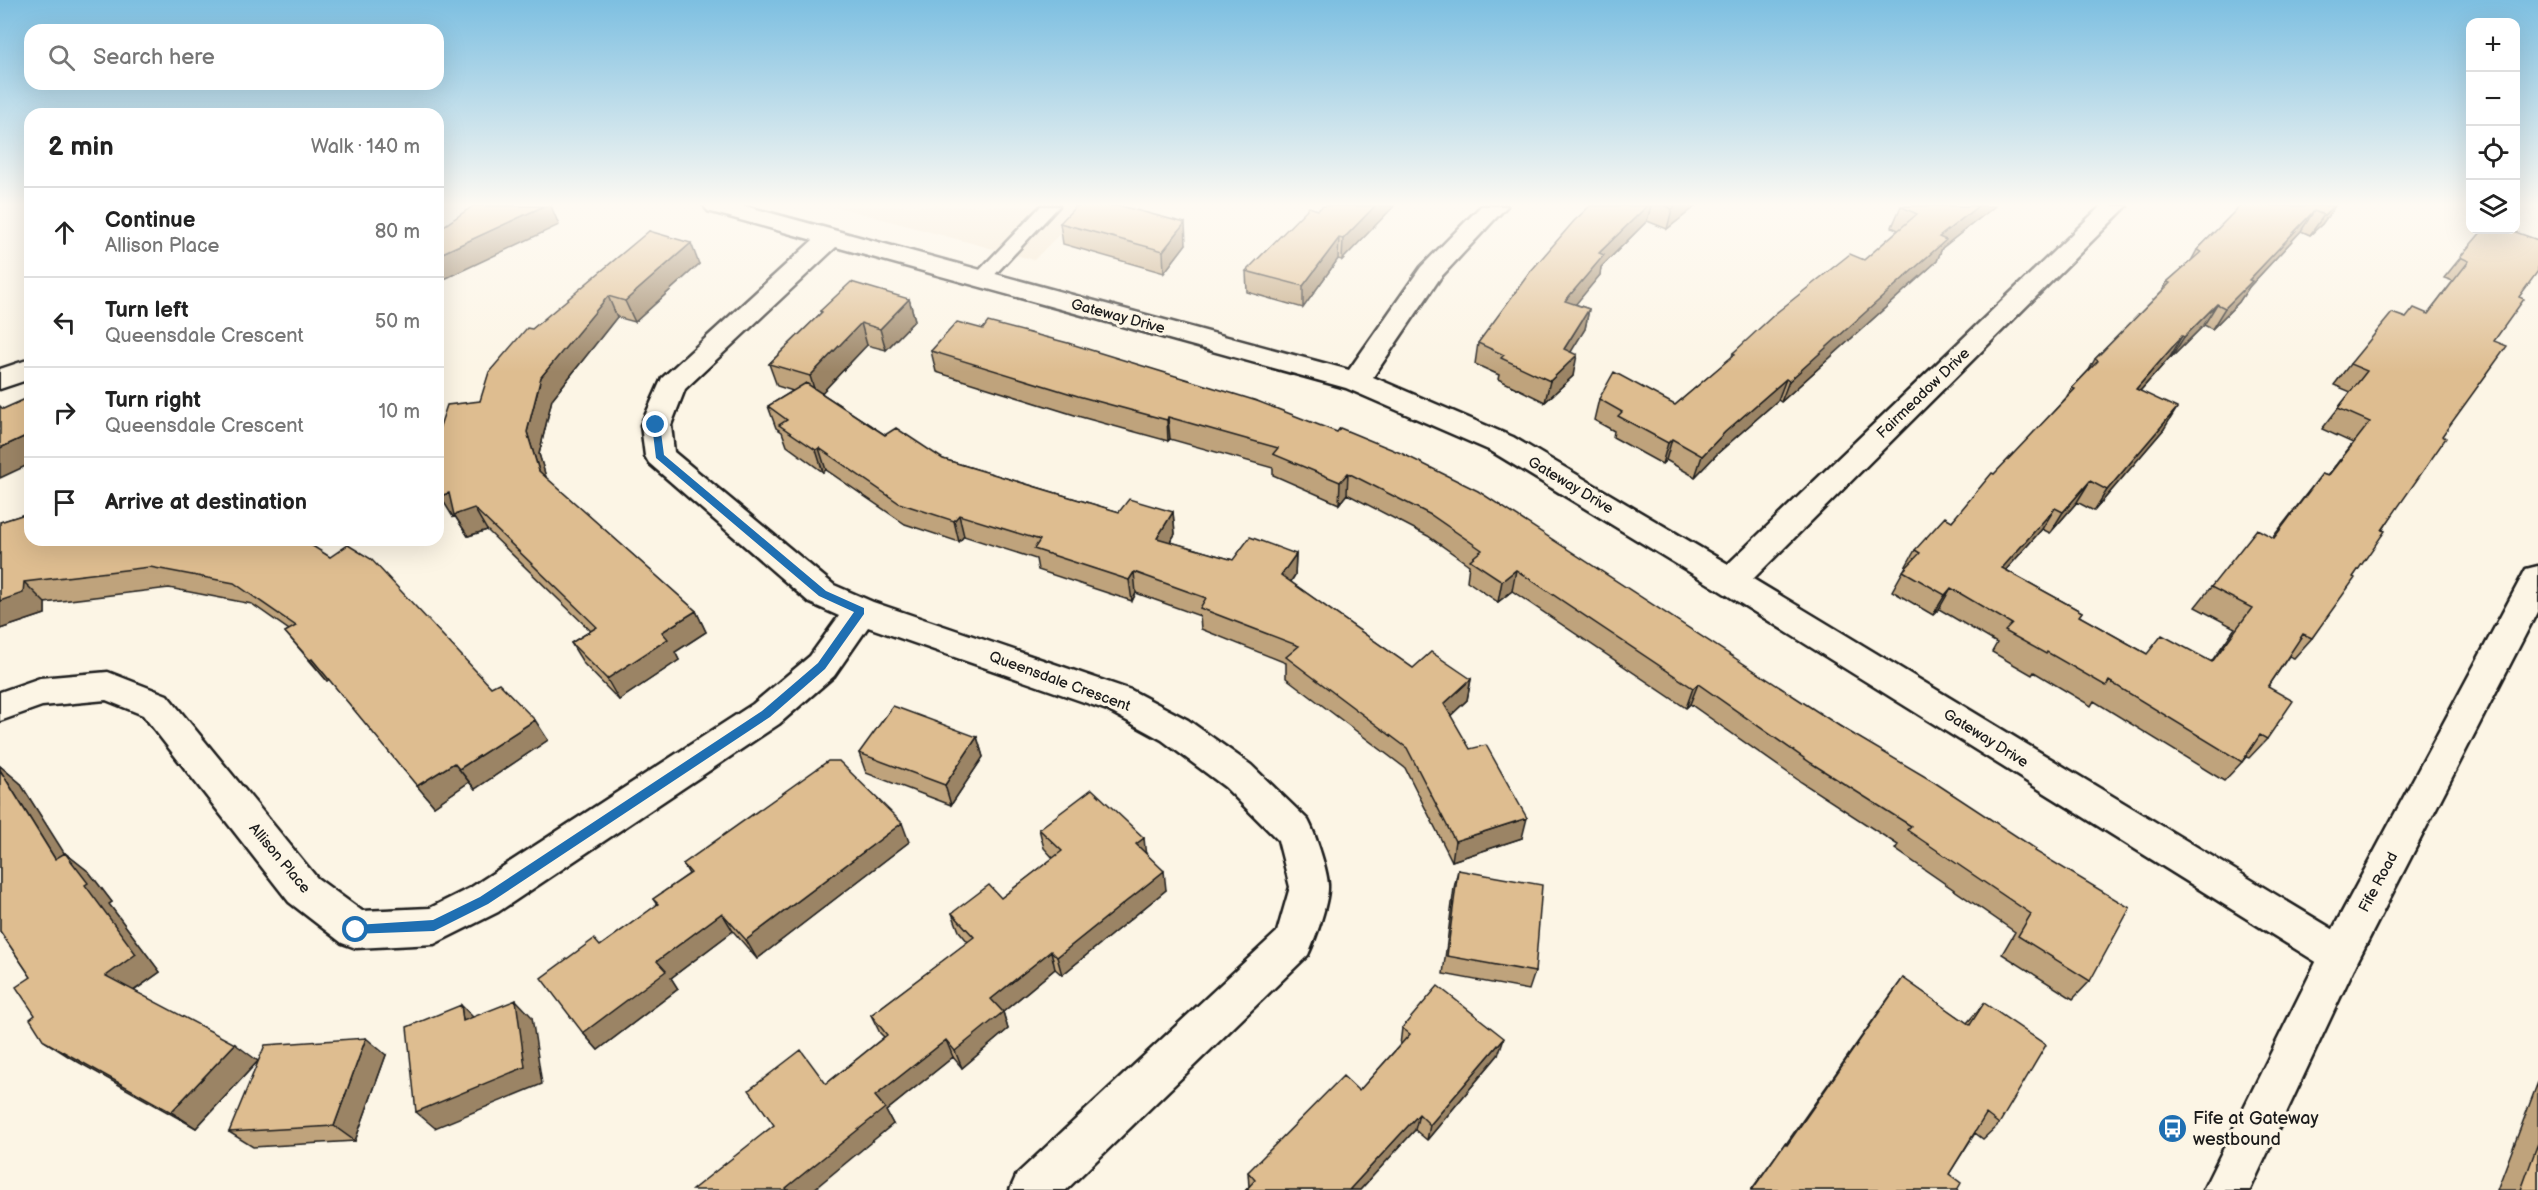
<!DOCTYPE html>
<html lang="en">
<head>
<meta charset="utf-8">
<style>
  body { margin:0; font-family:"Balsamiq Sans",sans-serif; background:#f2f2f2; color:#222 }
  .controls { position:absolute; right:18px; top:18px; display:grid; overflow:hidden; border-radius:12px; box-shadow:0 6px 24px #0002 }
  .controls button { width:54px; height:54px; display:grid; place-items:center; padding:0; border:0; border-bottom:2px solid #e0e0e0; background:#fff; color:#222; font:30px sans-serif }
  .stop { position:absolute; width:18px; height:18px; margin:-14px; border:4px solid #1f6fb2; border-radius:50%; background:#fff }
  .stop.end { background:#1f6fb2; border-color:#fff; box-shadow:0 2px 6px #0008 }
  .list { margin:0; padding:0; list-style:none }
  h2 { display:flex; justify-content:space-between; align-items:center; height:78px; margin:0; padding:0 24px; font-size:26px }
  h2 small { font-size:20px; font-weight:400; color:#767676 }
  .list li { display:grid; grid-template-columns:39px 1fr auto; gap:18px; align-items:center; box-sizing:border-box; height:90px; padding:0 24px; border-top:2px solid #e0e0e0 }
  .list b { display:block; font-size:22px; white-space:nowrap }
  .list p { margin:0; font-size:20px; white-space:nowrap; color:#767676 }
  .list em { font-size:20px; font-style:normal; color:#767676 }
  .icon { flex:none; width:33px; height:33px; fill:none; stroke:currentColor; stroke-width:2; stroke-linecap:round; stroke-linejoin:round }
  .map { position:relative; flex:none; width:2538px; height:1190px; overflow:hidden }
  .search { position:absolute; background:#fff; box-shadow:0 6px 24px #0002; left:24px; top:24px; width:420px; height:66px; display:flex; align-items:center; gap:15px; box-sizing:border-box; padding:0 21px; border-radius:18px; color:#767676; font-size:22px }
  .panel { position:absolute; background:#fff; box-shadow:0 6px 24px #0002; left:24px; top:108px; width:420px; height:438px; border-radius:18px }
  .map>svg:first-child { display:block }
  .built { fill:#f3e4cc }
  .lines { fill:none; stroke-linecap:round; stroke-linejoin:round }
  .lane-casing { stroke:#1c1c1c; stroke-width:5 }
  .street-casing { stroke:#1c1c1c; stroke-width:5 }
  .secondary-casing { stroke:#1c1c1c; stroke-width:5 }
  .lane { fill:#fcf5e5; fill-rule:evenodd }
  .street { fill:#fcf5e5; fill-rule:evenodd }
  .secondary { fill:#fcf5e5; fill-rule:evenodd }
  .wall { fill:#bfa37c; stroke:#1c1c1c; stroke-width:1.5 }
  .shaded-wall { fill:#9b8465; stroke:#1c1c1c; stroke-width:1.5 }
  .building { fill:#debd90; stroke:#1c1c1c; stroke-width:1.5 }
  .route { fill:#1f6fb2 }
  .labels { text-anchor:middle; stroke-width:6; stroke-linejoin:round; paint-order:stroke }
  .street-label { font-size:15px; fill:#1c1c1c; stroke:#fcf5e5 }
  .near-poi-label { font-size:18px; fill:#1c1c1c; stroke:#fcf5e5; text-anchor:start }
</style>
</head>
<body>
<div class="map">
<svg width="2538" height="1190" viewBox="0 0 2538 1190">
  <rect width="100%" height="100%" fill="#fcf5e5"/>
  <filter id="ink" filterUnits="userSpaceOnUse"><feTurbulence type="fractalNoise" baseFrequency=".0167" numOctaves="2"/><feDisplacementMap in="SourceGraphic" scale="12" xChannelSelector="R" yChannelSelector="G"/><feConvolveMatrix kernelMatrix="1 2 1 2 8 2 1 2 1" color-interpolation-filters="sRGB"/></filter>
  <g filter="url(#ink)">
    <!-- built -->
    <path class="built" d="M834,206H1087L1034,260Z"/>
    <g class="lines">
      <defs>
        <path id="lane" d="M1041,206H1059L987,283H975L972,279L975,275Z"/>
        <path id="street" d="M704,206H745L1349,370L1421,267L1481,206H1507L1440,278L1373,377L1513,437L1728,564L2101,206H2127L1753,579L2354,942L2360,955L2354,968L2340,974L2326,968L1719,590L1491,451L1346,388L836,247L685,389L671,425L674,452L834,585L873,602L1131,690L1188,720L1251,765L1308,820C1315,833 1329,874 1328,888C1328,904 1315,940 1308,955L1066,1190H1010L1017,1174L1277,932L1290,887L1278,840L1225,787L1162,740L1107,710L868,627L834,676L779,724L498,912L434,944L356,948L342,943L289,902L143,715L106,700L42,706L0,721V692L40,678L108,672L167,695L317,878L362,911L430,908L470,888L753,704L810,656L839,616L810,603L649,463L645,456L641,425L662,378L813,240L708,211Z
          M30,359V379L0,389V369Z"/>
        <path id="secondary" d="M2538,566V610L2354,968L2250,1190H2203L2326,942L2526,569Z"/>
      </defs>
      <!-- lane casing -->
      <use href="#lane" class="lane-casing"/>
      <!-- street casing -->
      <use href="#street" class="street-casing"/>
      <!-- secondary casing -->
      <use href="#secondary" class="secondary-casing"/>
      <!-- lane -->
      <use href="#lane" class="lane"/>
      <!-- street -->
      <use href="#street" class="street"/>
      <!-- secondary -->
      <use href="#secondary" class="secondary"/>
    </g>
    <!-- wall -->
    <path class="wall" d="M1394,206L1342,260L1338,259L1303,308L1247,292L1246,271L1318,210Z
      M1590,206H1696L1667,229L1647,221L1601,267L1600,275L1575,304L1589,309L1585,329L1570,352L1573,376L1545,402L1498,379L1499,375L1475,364L1478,343Z
      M1901,206H1995L1942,248L1937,261L1781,402L1778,400L1718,453L1695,477L1666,460L1662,464L1613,437L1614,431L1594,420L1599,399L1675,405L1732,357L1733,353L1864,260L1898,230L1892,227Z
      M2240,206H2335L2322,224L2310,235L2301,231L2249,287L2239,302L2212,329L2204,325L2171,358L2170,357L2140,391L2164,429L2094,511L2077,502L2050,533L2042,529L2006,570L2082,612L2079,616L2147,654L2211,662L2235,628L2195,607L2211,587L2273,537L2322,474L2327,476L2353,443L2322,429L2351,392L2334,385L2350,364L2406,318L2428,314L2453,281L2444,278L2483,230L2519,297L2494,341L2442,436L2353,577L2312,638L2294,658L2289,656L2268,687L2267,739L2249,758L2246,757L2242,762L2224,781L2094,701L2091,706L2034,672L2032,675L1992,652L1997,643L1939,609L1933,615L1892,591L1915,550L1952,521L2066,398L2072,388L2089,370L2095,359L2162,291L2167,282L2191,261L2197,250Z
      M1060,223L1186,244L1164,273L1063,244Z
      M649,231L699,264L635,322L617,317L552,399L539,454L546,478L696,611L706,632L675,652L679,660L619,700L584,664L571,643L591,631L487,530L468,536L455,516L453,517L480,401Z
      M909,299L915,320L886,350L867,345L821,393L885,435L943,459L1119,512H1173L1175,534L1170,542L1233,560L1296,554L1295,575L1291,582L1413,668L1471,679L1467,700L1450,716L1522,838L1452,861L1405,768L1286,678V663L1201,629L1200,616L1136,593L1132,601L1038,570L1036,559L964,536L959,542L905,524L826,470L823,472L787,446L782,432L776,428L768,406L793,391L777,386L769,364L821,313L820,311Z
      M931,351L1257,401L1841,727L2035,851L2090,981L2073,999L2002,954L2015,932L1895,849L1898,845L1801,782L1690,704L1686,708L1512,591L1498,602L1467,581L1469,565L1428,536L1347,494L1339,504L1273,475V468L1170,439L1168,441L1081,417L936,372Z
      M25,514L30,519V540H303L491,687L548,740L475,789L469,782L434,806L329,679L327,681L285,632L289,630L252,604L169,588L45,603V614L0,629V522Z
      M977,737L983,757L951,805L866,773L859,753Z
      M0,766L20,783L64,854L65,853L89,872L112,902L109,904L160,972L134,991L258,1061L196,1128L71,1058L44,1041L35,1015L31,977L0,931Z
      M1039,829L1146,853L1166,890L1062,975L1055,969L1003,1012L1008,1029L962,1068L953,1057L886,1111L893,1124L826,1084L884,1037L880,1033L871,1015L968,942L959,931L952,913L1001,898L1053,858L1044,848Z
      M909,842L757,959L733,931L671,978L678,989L598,1050L583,1033L600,946L657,905L653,899L689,874L683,864Z
      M1458,870L1535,972L1529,990L1443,974L1454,888Z
      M1903,978L1967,1023L1984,1003L1999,1124L1983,1139L1975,1133L1949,1174L1957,1190H1751L1785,1143L1786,1144L1890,996Z
      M1402,1028L1498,1055L1427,1140L1415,1130L1360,1190H1246L1249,1187L1248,1172L1359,1091L1400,1045Z
      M386,1055L355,1141L253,1147L229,1132Z
      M2538,1082V1190H2497Z"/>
    <!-- shaded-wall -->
    <path class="shaded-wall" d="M544,206H551L559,225L438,282V255Z
      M1375,206H1394L1342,260L1343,239Z
      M1647,206H1651L1647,221L1601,267L1600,275L1561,322L1565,301L1599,253Z
      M1676,206H1696L1667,229L1672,209Z
      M1978,206H1995L1942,248L1937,261L1781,402L1789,381L1939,237Z
      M2333,206H2335L2322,224L2310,235L2324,215Z
      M2314,211L2301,231L2249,287L2239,302L2212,329L2225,308L2249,280Z
      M1185,223L1186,244L1164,273L1163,251Z
      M1339,238L1338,259L1303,308V286Z
      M691,243L699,264L635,322L625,301Z
      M608,296L617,317L552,399L539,454L551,493L539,471L527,432L541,377Z
      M909,299L915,320L886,350L880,329Z
      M2217,304L2204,325L2171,358L2184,337Z
      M1589,309L1585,329L1560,370L1564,349Z
      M861,323L867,345L817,398L810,376Z
      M2182,336L2170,357L2123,410L2136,389Z
      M1577,355L1573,376L1545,402L1550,381Z
      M1786,379L1778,400L1718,453L1695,477L1702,456L1725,432Z
      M2177,408L2164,429L2094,511L2107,490Z
      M1168,417L1170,439L1168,441L1167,420Z
      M30,434V464L0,478V448Z
      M1672,439L1666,460L1662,464L1668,443Z
      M819,448L826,470L823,472L816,450Z
      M1348,473L1347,494L1339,504L1340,482Z
      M2090,481L2077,502L2050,533L2063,512Z
      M449,493L474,508L487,530L468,536L455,516L453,517L440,496Z
      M2055,508L2042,529L1990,588L2002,568Z
      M1173,512L1175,534L1159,559L1157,538Z
      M25,514L30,519V538L25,533Z
      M959,515L964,536L959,542L954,521Z
      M1296,554L1295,575L1281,596V575Z
      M1516,570L1512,591L1498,602L1502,581Z
      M1134,572L1136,593L1132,601L1129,580Z
      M24,582L45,603V614L0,629V601Z
      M1951,588L1939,609L1933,615L1945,595Z
      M696,611L706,632L675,652L679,660L619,700L607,679L662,632Z
      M312,659L329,679L327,681L310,660Z
      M1471,679L1467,700L1441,725L1444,704Z
      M1698,684L1690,704L1686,708L1693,688Z
      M535,720L548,740L475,789L459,769Z
      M977,737L983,757L951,805L945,785Z
      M454,763L469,782L434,806L417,786Z
      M0,766L20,783L80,878L55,859L0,770Z
      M1527,818L1522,838L1452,861L1455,841Z
      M902,823L909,842L757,959L746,940Z
      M1144,838L1146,857L1136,844Z
      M65,853L89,872L112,902L109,904L160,972L130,993L106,976L85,885Z
      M1164,871L1166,890L1062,975L1057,957Z
      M722,913L733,931L671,978L678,989L598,1050L583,1033L657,961Z
      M1051,951L1055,969L1003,1012L1008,1029L962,1068L955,1051L991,999Z
      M516,1000L532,1017L542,1084L435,1128L416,1112Z
      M461,1005L478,1022L463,1021Z
      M366,1038L386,1055L355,1141L334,1126Z
      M1504,1038L1498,1055L1427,1140L1430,1125Z
      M946,1040L953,1057L886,1111L893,1124L813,1190H787L786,1188L875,1096Z
      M235,1044L258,1061L196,1128L171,1112Z
      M1419,1114L1415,1130L1360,1190H1349Z"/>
    <!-- building -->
    <path class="building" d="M473,206H544L438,255V230Z
      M1076,206H1121L1185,223L1163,251L1060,223Z
      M1323,206H1375L1343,239L1339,238L1303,286L1246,271L1309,207L1318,210Z
      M1590,206H1647L1599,253L1604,255L1565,301L1589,309L1564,349L1577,355L1550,381L1501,358L1504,355L1478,343L1530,272L1574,221Z
      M1665,206H1676L1672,209Z
      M1900,206H1978L1939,237L1946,240L1789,381L1786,379L1725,432L1702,456L1672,439L1668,443L1618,416L1622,412L1599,399L1614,372L1675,405L1735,354L1733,353L1776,313L1850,254L1864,260L1917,214Z
      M2240,206H2333L2324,215L2314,211L2249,280L2252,281L2225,308L2217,304L2184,337L2182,336L2136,389L2177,408L2107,490L2090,481L2063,512L2055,508L2002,568L2082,612L2079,616L2147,654L2162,635L2212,662L2252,608L2211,587L2257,529L2274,538L2322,474L2328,476L2370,422L2338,408L2367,371L2350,364L2392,313L2406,318L2414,308L2428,314L2469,261L2460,257L2483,230H2510L2538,240V271L2519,297L2524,299L2494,341L2507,346L2442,436L2446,438L2382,530L2385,531L2353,577L2355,578L2312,638L2303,634L2268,687L2293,701L2267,739L2260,735L2242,762L2109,681L2106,686L2047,652L2046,654L2005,631L2012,624L1951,588L1945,595L1903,571L1920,553L1915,550L1945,517L1952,521L1992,473L1994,474L2075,389L2072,388L2098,361L2095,359L2170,283L2167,282L2201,252L2197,250Z
      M649,231L691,243L625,301L608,296L541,377L527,432L539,471L696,611L662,632L668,639L607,679L571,643L597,627L474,508L454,515L449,493L440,496L438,487V432L447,405L480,401L489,372L527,328L532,329Z
      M851,282L909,299L880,329L861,323L810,376L769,364L822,312L820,311Z
      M957,322L983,329L988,322L1068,343L1257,401L1337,432L1340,428L1403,454L1478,491L1841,727L1934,782L2036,849L2035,851L2130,908L2090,981L2018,936L2031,914L1907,830L1911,826L1811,763L1698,684L1693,688L1516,570L1502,581L1470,560L1482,550L1431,515L1348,473L1340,482L1273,454L1278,448L1168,417L1167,420L1078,396L931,351Z
      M806,383L885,435L896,428L943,459L1119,512L1129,499L1173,512L1157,538L1233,560L1250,537L1296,554L1281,575L1413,668L1431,652L1471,679L1444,704L1470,749L1486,745L1527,818L1455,841L1407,748L1286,657L1299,646L1200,608L1206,598L1134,572L1129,580L1034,549L1040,540L959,515L954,521L899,503L819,448L816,450L779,425L787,420L768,406Z
      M30,397V434L0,448V406L3,409Z
      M25,514V533L30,532V540H303L330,557L348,545L371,559L491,687L499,683L535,720L459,769L454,763L417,786L312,659L310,660L285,632L296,626L234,583L150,567L24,582L23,593L0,601V522Z
      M893,706L977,737L945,785L859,753Z
      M828,761H839L902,823L746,940L722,913L657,961L666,971L583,1033L541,978L594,939L600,946L658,904L653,899L691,873L683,864Z
      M0,770L55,859L65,853L88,883L85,885L136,954L106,976L235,1044L171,1112L44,1041L30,1019L35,1015L16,987L31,977L0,931Z
      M1092,789L1144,838L1136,844L1164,871L1057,957L1051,951L991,999L1003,1012L955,1051L946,1040L875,1096L885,1108L786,1188L787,1190H692L774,1125L749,1090L801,1050L826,1084L887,1035L871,1015L974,937L952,913L989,885L1001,898L1062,851L1039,829Z
      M1458,870L1542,885L1535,972L1447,956Z
      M1903,978L1970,1025L1984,1003L2046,1045L1999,1124L1986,1114L1949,1174L1961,1183L1957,1190H1752L1785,1143L1787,1145Z
      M1438,986L1504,1038L1430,1125L1419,1114L1349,1190H1246L1255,1180L1248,1172L1343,1076L1359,1091L1410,1034L1402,1028Z
      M516,1000L525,1067L416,1112L407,1027L461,1005L463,1021Z
      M366,1038L334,1126L229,1132L265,1045Z
      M2538,1143V1190H2521Z"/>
  </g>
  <!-- sky -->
  <linearGradient id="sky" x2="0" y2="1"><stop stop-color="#7dbfe1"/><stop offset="0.55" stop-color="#fefaf3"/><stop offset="1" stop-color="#fefaf3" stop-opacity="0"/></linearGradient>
  <rect width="2538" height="372" fill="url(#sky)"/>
  <!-- route -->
  <path class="route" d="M656,422L660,425L664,455L826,591L864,608V614L825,669L770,717L488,904L434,931L352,934L350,930L356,925L433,920L480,897L762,711L818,663L854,612L819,596L656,458L652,425Z"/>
  <!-- icons -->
  <defs>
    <symbol id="bus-disc" viewBox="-11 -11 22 22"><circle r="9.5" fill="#1f6fb2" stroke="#fcf5e5"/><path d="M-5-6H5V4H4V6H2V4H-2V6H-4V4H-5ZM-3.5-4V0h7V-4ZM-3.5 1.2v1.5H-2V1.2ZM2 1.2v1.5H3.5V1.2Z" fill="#fff"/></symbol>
  </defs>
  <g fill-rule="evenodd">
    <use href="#bus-disc" x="2156" y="1112" width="33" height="33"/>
  </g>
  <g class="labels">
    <!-- street labels -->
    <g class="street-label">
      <text transform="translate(1118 316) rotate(15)" y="5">Gateway Drive</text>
      <text transform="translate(1923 393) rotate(-44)" y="5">Fairmeadow Drive</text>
      <text transform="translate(1571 485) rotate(31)" y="5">Gateway Drive</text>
      <text transform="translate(1060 681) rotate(20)" y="5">Queensdale Crescent</text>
      <text transform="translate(1986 738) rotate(32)" y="5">Gateway Drive</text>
      <text transform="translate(280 858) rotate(50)" y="5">Allison Place</text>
      <text transform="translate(2378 882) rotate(-62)" y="5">Fife Road</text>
    </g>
    <!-- near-poi labels -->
    <g class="near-poi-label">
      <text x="2193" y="1124">Fife at Gateway<tspan x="2193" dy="21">westbound</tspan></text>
    </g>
  </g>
</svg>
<div class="controls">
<button>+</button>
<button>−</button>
<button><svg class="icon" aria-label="locate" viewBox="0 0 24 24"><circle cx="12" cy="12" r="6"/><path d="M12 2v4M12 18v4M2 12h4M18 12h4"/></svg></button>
<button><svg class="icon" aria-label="layers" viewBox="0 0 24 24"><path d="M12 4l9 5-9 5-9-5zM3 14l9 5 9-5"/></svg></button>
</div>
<div class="stop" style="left:356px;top:930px"></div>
<div class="stop end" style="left:656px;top:425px"></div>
<div class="search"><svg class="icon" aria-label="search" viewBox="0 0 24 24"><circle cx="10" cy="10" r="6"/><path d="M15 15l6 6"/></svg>Search here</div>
<section class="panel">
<h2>2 min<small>Walk · 140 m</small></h2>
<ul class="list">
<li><svg class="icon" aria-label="ahead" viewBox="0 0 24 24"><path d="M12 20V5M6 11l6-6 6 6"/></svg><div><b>Continue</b><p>Allison Place</p></div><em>80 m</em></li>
<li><svg class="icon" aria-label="left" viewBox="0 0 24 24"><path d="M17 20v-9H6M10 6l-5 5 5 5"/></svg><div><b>Turn left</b><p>Queensdale Crescent</p></div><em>50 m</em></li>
<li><svg class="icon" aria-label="right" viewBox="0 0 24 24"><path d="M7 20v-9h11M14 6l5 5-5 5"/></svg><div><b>Turn right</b><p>Queensdale Crescent</p></div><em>10 m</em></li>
<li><svg class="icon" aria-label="arrive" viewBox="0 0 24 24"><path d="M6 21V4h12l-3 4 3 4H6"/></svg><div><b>Arrive at destination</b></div></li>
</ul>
</section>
</div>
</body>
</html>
